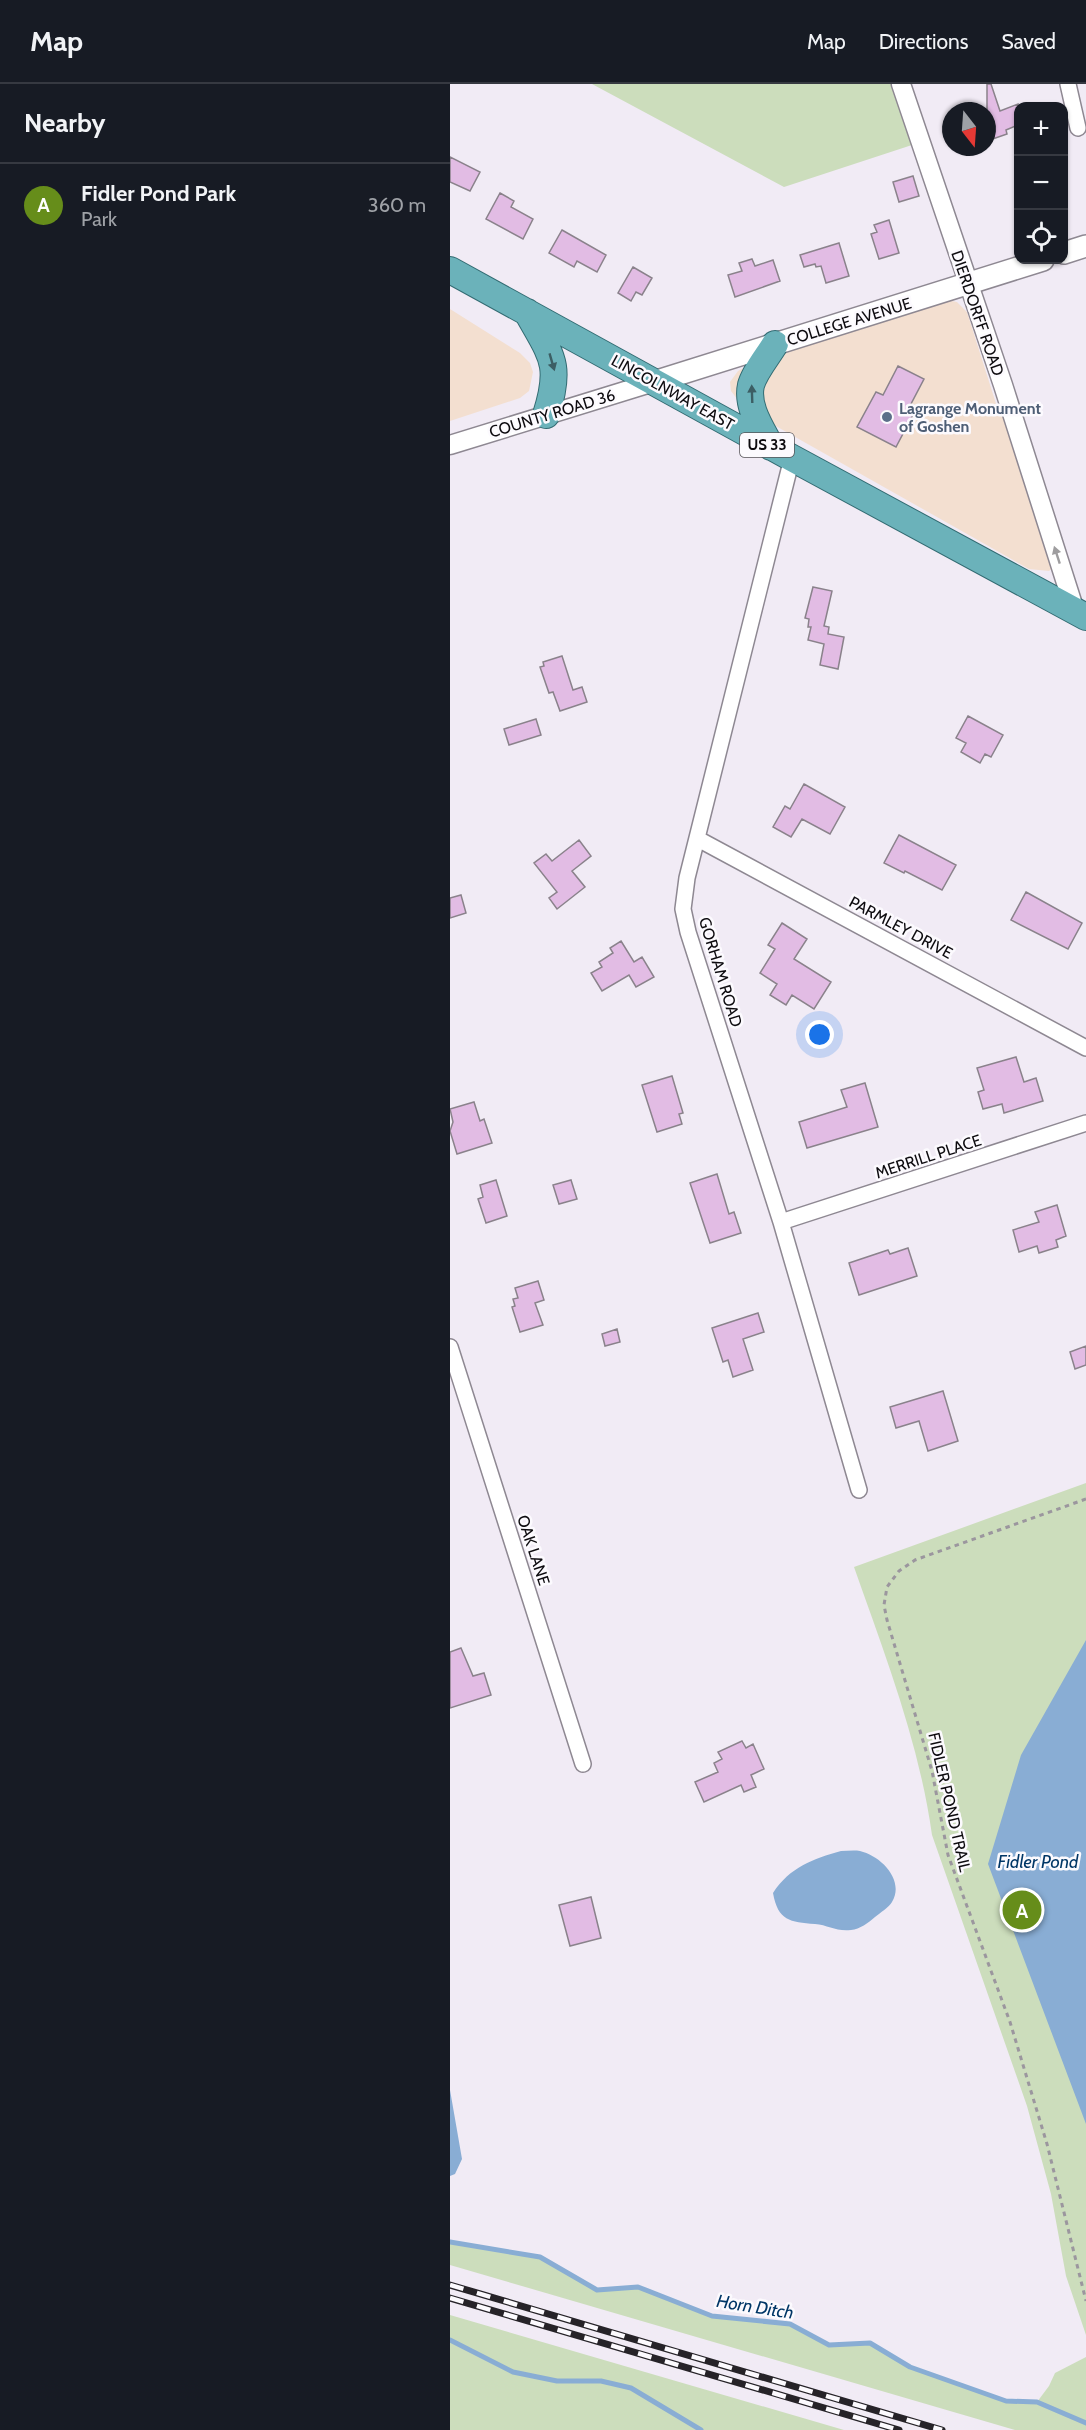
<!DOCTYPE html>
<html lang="en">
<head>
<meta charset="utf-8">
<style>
  body { margin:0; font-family:Cabin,sans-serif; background:#242831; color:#f1f3f6 }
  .controls { position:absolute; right:18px; top:18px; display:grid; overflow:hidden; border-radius:12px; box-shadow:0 2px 4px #0004 }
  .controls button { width:54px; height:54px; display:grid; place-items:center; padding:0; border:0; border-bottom:2px solid #363941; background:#171b24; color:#f1f3f6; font:30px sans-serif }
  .compass { position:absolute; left:492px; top:18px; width:54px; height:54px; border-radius:50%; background:#171b24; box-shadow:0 2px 4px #0004; rotate:163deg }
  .you { position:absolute; left:370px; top:951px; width:21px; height:21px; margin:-15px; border:4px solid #fff; border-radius:50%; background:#1a73e8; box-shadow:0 0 0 9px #1a73e833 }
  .badge { display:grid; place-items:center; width:39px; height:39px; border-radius:50%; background:#668d1a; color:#fff; font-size:20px; font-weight:700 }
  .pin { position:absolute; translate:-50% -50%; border:3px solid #fff; box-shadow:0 2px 6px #0006 }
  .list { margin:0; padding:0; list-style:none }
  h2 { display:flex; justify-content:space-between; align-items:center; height:78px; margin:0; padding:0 24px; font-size:26px }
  h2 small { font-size:20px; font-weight:400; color:#9ea1a6 }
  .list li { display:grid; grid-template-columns:39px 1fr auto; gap:18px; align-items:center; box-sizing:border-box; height:84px; padding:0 24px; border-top:2px solid #363941 }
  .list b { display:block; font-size:22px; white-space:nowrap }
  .list p { margin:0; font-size:20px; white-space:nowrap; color:#9ea1a6 }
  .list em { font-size:20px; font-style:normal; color:#9ea1a6 }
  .icon { flex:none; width:33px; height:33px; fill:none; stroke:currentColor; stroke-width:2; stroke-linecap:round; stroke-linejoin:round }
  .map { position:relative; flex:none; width:636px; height:2346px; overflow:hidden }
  header { display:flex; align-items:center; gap:36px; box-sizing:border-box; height:84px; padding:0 30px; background:#171b24; border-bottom:2px solid #363941 }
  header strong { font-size:28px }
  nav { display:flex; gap:33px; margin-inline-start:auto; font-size:21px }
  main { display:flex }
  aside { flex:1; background:#171b24 }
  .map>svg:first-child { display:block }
  .commercial { fill:#f3dfd0 }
  .green { fill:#ccddbc }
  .water { fill:#89add4 }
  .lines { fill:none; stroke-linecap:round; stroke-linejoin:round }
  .stream { stroke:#89add4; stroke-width:5 }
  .building { fill:#e2bce4; stroke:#8a828b; stroke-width:1.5 }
  .minor-casing { stroke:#8e8892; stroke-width:18 }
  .tertiary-casing { stroke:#8e8892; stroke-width:21 }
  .secondary-casing { stroke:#8e8892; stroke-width:24 }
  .trunk-casing { stroke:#326b72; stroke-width:28 }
  .path { stroke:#9b969e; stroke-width:3; stroke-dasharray:4.5 4.5; stroke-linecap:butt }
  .minor { stroke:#fff; stroke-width:15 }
  .tertiary { stroke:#fff; stroke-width:18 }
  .secondary { stroke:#fff; stroke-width:21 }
  .trunk { stroke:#6bb2ba; stroke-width:26 }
  .rail-casing { stroke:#262328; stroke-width:7 }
  .rail { stroke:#fcfafe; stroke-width:4.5; stroke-dasharray:14; stroke-linecap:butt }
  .oneway { fill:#3c5e64 }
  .oneway2 { fill:#9e9d9f }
  .service-dot { fill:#5c6f8a; stroke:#fcfafe; stroke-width:2 }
  .labels { text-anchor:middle; stroke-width:5; stroke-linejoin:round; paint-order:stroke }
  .shield { fill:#fcfafe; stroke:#555357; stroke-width:1.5 }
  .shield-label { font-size:15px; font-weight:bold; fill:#0d0b0f }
  .street-label { font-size:16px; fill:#0d0b0f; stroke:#fcfafe }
  .service-label { font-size:16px; font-weight:bold; fill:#4e5e75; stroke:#fcfafe; text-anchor:start }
  .water-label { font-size:18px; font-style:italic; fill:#003666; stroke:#fcfafe }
</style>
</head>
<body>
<header>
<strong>Map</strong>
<nav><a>Map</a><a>Directions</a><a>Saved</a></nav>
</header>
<main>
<aside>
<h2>Nearby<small></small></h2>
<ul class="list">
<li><span class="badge">A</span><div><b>Fidler Pond Park</b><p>Park</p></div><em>360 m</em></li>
</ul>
</aside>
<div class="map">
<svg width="636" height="2346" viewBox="0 0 636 2346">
  <rect width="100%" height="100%" fill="#f1ebf5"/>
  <!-- commercial -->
  <path class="commercial" d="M496,216L507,218L517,228L548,326L553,329L605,482L599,487L579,485L294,324L281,307L280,298L288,287L304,278Z
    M0,225L70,269L80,279L83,288L79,307L70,314L0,337Z"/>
  <!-- green -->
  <path class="green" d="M142,0H443L462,61L334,103Z
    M636,1399V2251L616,2192L601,2110L577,2022L482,1751C469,1658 435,1571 404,1483Z
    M0,2158L90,2173L147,2206L188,2203L262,2232L340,2240L379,2261L420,2259L460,2283L556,2317L587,2318L599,2302L605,2289L636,2273V2346H565L0,2181Z
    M0,2231L394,2346H0Z"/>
  <!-- water -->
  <path class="water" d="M636,1556V2040L538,1780L571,1671Z
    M391,1767C397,1767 404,1766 410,1767C431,1772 455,1796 442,1818C439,1823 430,1829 425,1833C418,1839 410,1845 401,1846C387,1848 378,1841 365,1840C340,1838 328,1837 323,1809C340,1783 363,1775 391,1767Z
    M0,2006L12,2075L5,2090L0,2092Z"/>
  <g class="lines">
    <!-- stream -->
    <path class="stream" d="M0,2158L90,2173L147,2206L188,2203L262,2232L340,2240L379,2261L420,2259L460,2283L556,2317L587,2318L636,2339
      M0,2256L63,2288L107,2297H151L181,2304L251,2346"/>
  </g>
  <!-- building -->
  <path class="building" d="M537,0H541L550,27L568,20V41L556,46L557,50L537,57Z
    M0,73L30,88L20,107L0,98Z
    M463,92L469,112L449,118L443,98Z
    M50,109L64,117L61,123L83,135L73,155L36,135Z
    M439,136L449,169L429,175L421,150L427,148L424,141Z
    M112,146L156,171L147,188L127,177L124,183L99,169Z
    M389,159L399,192L376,199L371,182L366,183L365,180L354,183L350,171Z
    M302,175L305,182L323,176L330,197L285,213L278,191L292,187L289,179Z
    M183,183L202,194L192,211L186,208L181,217L168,209Z
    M448,282L474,295L461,320L467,323L446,363L407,343L426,308L433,311Z
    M363,503L382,507L374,542L379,543L378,550L394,553L388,585L370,581L374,560L358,556L361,543H358L359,535L355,534Z
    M112,572L123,606L132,603L137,618L110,627L103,608L99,609L90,583L94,582L93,578Z
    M518,632L553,651L541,673L535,670L530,679L511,668L516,659L506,654Z
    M86,635L91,651L59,661L54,645Z
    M354,700L395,723L380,750L352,735L341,753L323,743L335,722L340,725Z
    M449,751L506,781L492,806L455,787L454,789L434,779Z
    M129,756L141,772L122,787L135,803L107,825L99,814L107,808L84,779L96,770L102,777Z
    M576,808L632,839L618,865L561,836Z
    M11,811L16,829L0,834V814Z
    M332,839L357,855L344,875L381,898L364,925L342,911L336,921L320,911L327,900L310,889L325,865L318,861Z
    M171,857L184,878L192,873L204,893L186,903L179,891L152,907L141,889L152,883L149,878L163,869L160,864Z
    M566,973L574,998L586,994L593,1017L554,1029L552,1020L533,1025L528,1008L534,1006L527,984Z
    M222,992L233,1029L229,1030L232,1040L207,1048L192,1001Z
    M415,999L428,1043L357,1064L349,1038L397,1023L391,1006Z
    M24,1018L30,1037L34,1035L42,1059L7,1070L0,1047L3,1038L0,1025Z
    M267,1090L279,1130L284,1128L291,1149L260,1159L240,1099Z
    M46,1096L57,1132L36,1139L28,1115L33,1113L30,1101Z
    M121,1096L127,1115L109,1120L103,1101Z
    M607,1121L616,1152L606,1156L608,1163L589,1169L587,1162L569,1168L563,1146L589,1138L585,1128Z
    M458,1164L467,1192L409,1211L399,1179L438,1166L440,1170Z
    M88,1197L94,1216L85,1219L93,1241L70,1248L62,1223L65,1222L63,1215L68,1214L65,1204Z
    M308,1229L314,1248L293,1255L303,1286L283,1293L278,1276L273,1278L262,1244Z
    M167,1245L170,1258L155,1262L152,1250Z
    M636,1262V1281L625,1285L620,1268Z
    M493,1307L508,1357L478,1367L469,1337L446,1344L440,1323Z
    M11,1564L23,1592L34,1589L41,1611L0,1624V1568Z
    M292,1657L296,1664L303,1660L314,1685L301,1691L306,1703L294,1708L291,1701L254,1718L245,1698L268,1688L264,1679L272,1675L268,1668Z
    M141,1813L151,1854L120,1862L109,1821Z"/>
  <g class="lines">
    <defs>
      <path id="minor" d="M618,0L628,44
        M342,374L237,794L233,825L238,848L331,1138L409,1406
        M248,755L636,964
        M331,1138L636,1039
        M0,1263L133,1680"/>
      <path id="tertiary" d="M451,0L553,301L625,527
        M0,361L204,298"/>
      <path id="secondary" d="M614,169L636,162
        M204,298L593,176"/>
      <path id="trunk" d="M0,186L342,374L636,533
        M77,228C102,273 112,280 96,331
        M321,363C312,345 296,323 301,301C305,287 318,272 325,260"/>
    </defs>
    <!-- minor casing -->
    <use href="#minor" class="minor-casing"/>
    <!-- tertiary casing -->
    <use href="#tertiary" class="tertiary-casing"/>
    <!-- secondary casing -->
    <use href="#secondary" class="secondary-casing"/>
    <!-- trunk casing -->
    <use href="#trunk" class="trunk-casing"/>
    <!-- path -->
    <path class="path" d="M636,1415L465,1476L449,1487L437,1503L434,1521L437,1536L482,1687L498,1771L560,1938L597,2060L636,2217"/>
    <!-- minor -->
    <use href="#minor" class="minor"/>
    <!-- tertiary -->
    <use href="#tertiary" class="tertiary"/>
    <!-- secondary -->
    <use href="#secondary" class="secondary"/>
    <!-- trunk -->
    <use href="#trunk" class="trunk"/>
    <defs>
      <path id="rail" d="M0,2201L492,2346
        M0,2214L449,2346"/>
    </defs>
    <!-- rail casing -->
    <use href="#rail" class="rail-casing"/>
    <!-- rail -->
    <use href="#rail" class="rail"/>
  </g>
  <!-- one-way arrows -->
  <defs><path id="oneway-solid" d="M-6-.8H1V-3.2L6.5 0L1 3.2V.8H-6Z" transform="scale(1.5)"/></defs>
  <g class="oneway">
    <use href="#oneway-solid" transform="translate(102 278) rotate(74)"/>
    <use href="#oneway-solid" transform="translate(302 310) rotate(-92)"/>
  </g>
  <use class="oneway2" href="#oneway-solid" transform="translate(607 471) rotate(-108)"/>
  <!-- markers -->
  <circle class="service-dot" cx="437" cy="333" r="6"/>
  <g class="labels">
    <!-- shield labels -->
    <rect class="shield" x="290" y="349" width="54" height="24" rx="4.5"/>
    <g class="shield-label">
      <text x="317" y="366">US 33</text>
    </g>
    <!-- street labels -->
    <g class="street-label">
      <text transform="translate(528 229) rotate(71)" y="6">DIERDORFF ROAD</text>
      <text transform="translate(399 237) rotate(-17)" y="6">COLLEGE AVENUE</text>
      <text transform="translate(223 308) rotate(29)" y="6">LINCOLNWAY EAST</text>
      <text transform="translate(102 329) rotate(-17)" y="6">COUNTY ROAD 36</text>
      <text transform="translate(451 843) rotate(28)" y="6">PARMLEY DRIVE</text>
      <text transform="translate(271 888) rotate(73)" y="6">GORHAM ROAD</text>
      <text transform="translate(478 1072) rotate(-18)" y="6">MERRILL PLACE</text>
      <text transform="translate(84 1466) rotate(72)" y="6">OAK LANE</text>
      <text transform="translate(500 1718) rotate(77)" y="6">FIDLER POND TRAIL</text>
    </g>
    <!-- service labels -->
    <g class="service-label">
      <text x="449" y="330">Lagrange Monument<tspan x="449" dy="18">of Goshen</tspan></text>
    </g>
    <!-- water labels -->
    <g class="water-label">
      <text x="588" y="1784">Fidler Pond</text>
      <text transform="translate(305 2223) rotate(9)" y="6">Horn Ditch</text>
    </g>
  </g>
</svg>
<div class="controls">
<button>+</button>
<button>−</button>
<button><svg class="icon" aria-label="locate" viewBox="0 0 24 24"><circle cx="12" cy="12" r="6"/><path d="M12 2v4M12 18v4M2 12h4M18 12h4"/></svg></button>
</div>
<svg class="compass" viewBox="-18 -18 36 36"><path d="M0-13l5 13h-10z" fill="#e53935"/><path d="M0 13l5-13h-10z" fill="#9ea1a6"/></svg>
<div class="you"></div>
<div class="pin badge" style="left:572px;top:1826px">A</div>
</div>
</main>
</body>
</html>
